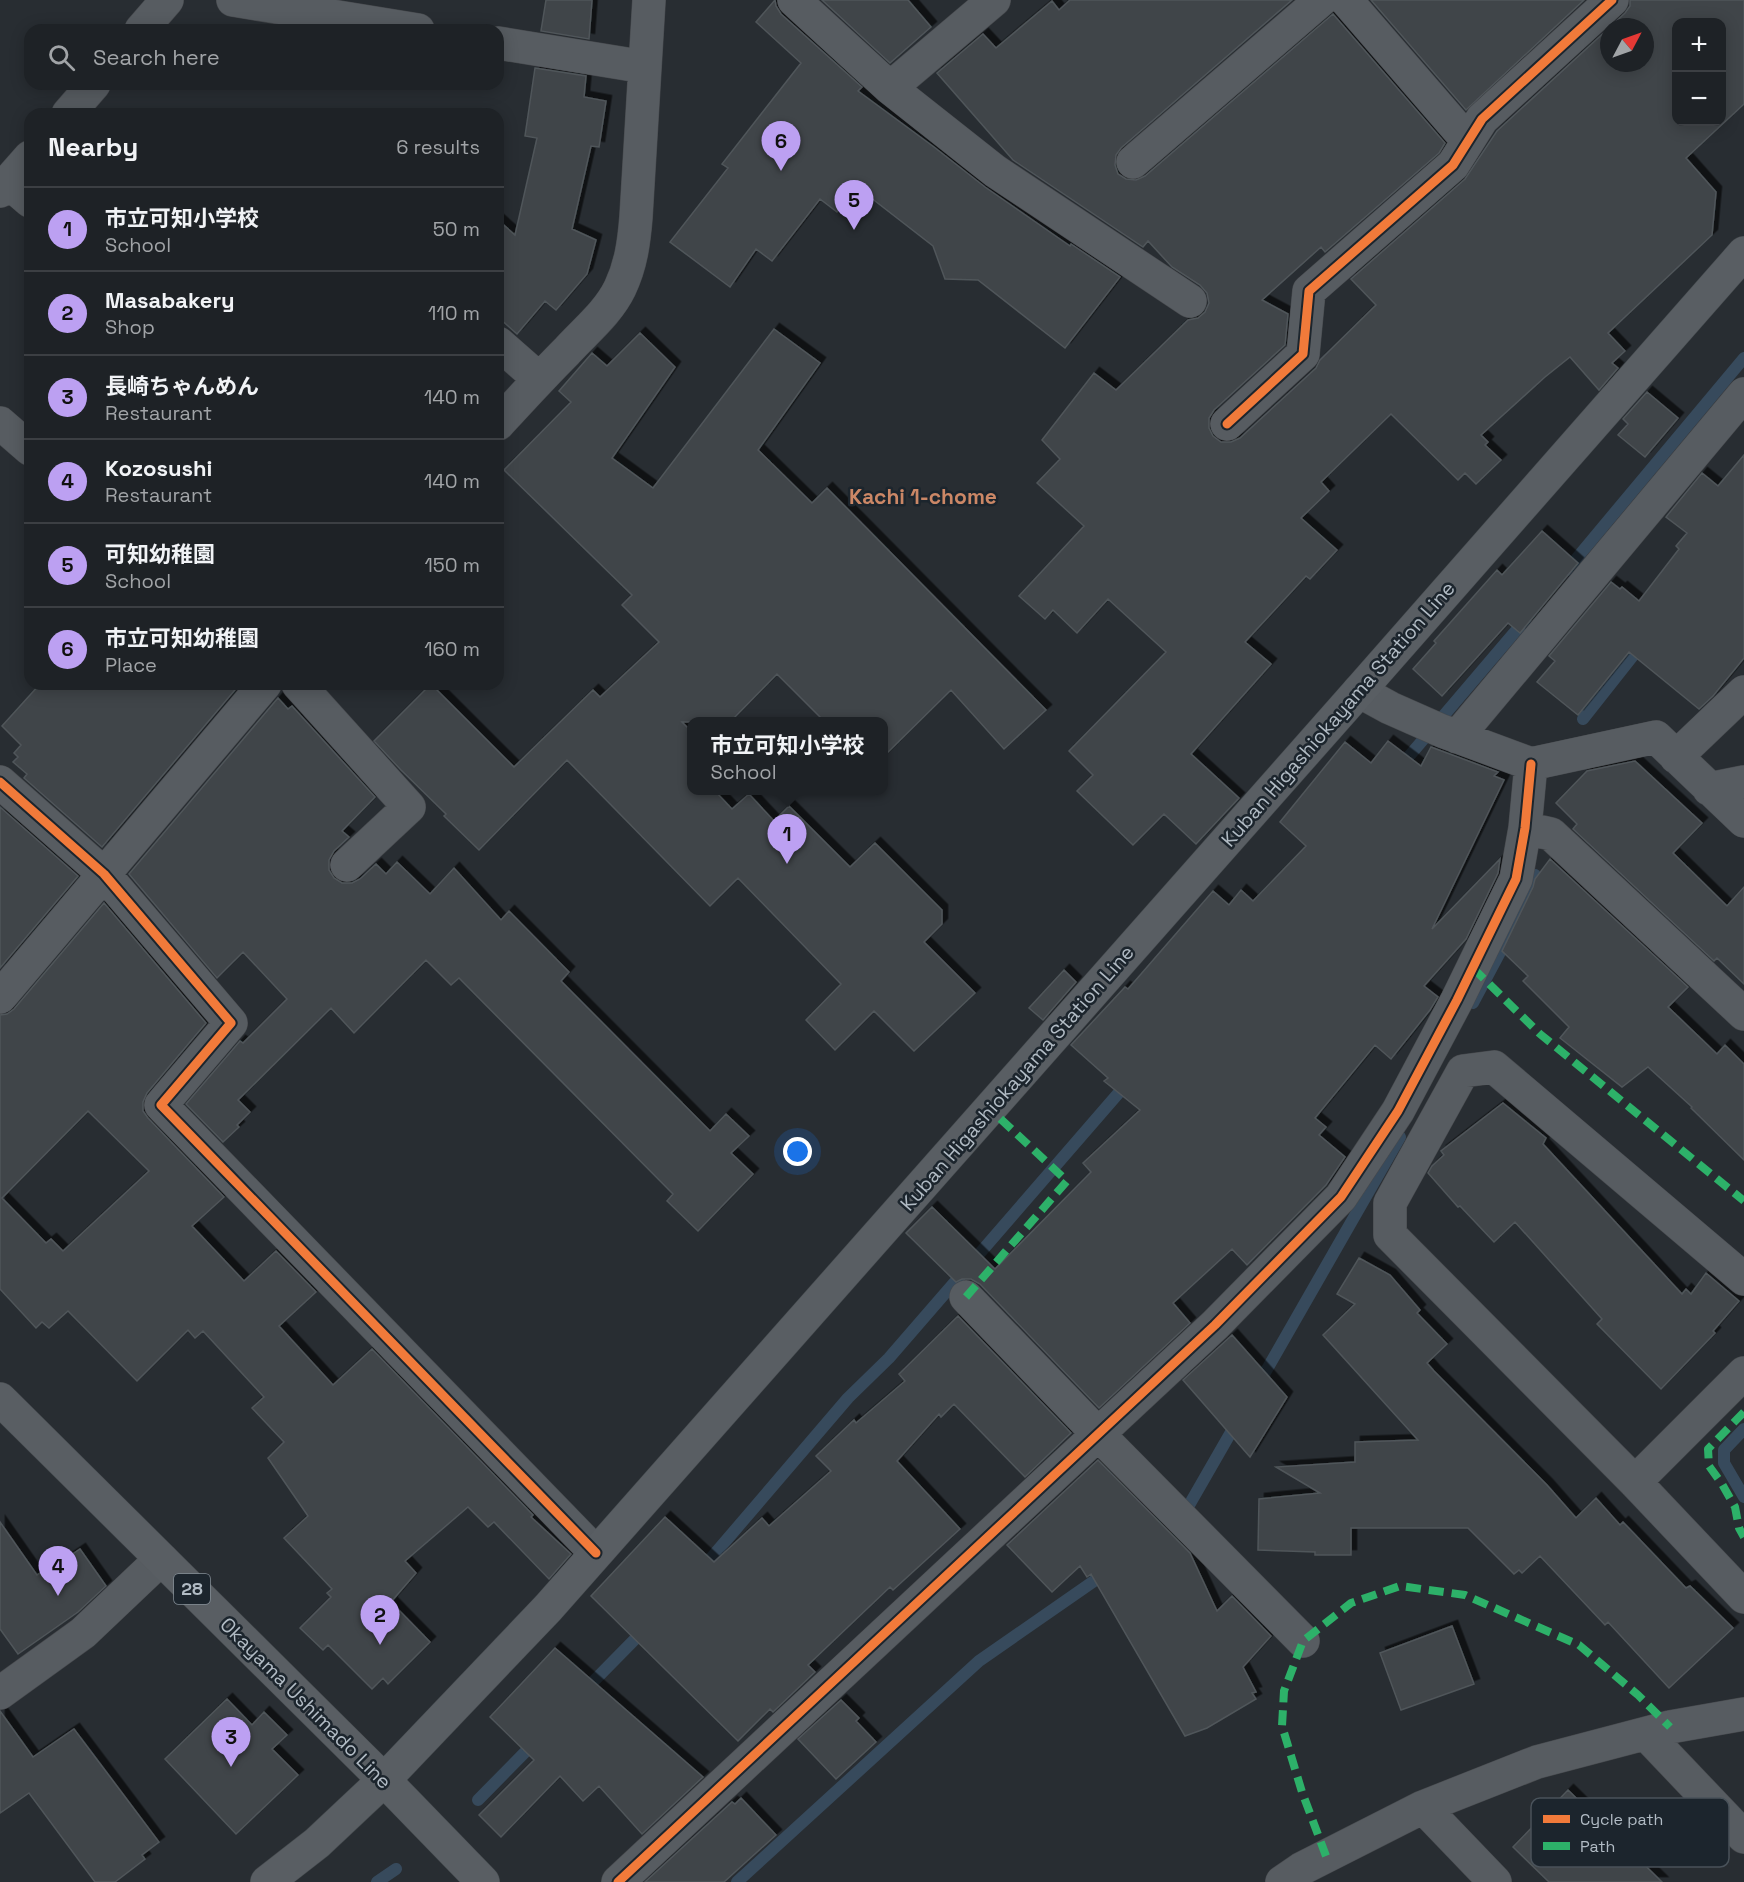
<!DOCTYPE html>
<html lang="en">
<head>
<meta charset="utf-8">
<style>
  body { margin:0; font-family:"Space Grotesk","Noto Sans JP",sans-serif; background:#262a2e; color:#f1f3f6 }
  .controls { position:absolute; right:18px; top:18px; display:grid; overflow:hidden; border-radius:12px; box-shadow:0 3px 15px #0003 }
  .controls button { width:54px; height:54px; display:grid; place-items:center; padding:0; border:0; border-bottom:2px solid #3c3f43; background:#1e2226; color:#f1f3f6; font:30px sans-serif }
  .compass { position:absolute; left:1600px; top:18px; width:54px; height:54px; border-radius:50%; background:#1e2226; box-shadow:0 3px 15px #0003; rotate:49deg }
  .you { position:absolute; left:798px; top:1152px; width:21px; height:21px; margin:-15px; border:4px solid #fff; border-radius:50%; background:#1a73e8; box-shadow:0 0 0 9px #1a73e833 }
  .badge { display:grid; place-items:center; width:39px; height:39px; border-radius:50%; background:#bca0f2; color:#111; font-size:20px; font-weight:700 }
  .pin { position:absolute; translate:-50% -50px; filter:drop-shadow(0 2px 3px #0008) }
  .pin::after { content:''; position:absolute; top:32px; width:21px; height:18px; background:inherit; clip-path:polygon(0 0,100% 0,50% 100%) }
  .popup { position:absolute; left:687px; top:717px; width:201px; height:78px; box-sizing:border-box; display:grid; place-content:center; border-radius:12px; background:#1e2226; filter:drop-shadow(0 2px 4px #0005); font-size:20px; white-space:nowrap; color:#a1a4a7 }
  .popup b { font-size:22px; color:#f1f3f6 }
  .popup::after { content:''; position:absolute; left:50%; top:100%; margin-left:-12px; border:12px solid transparent; border-top-color:#1e2226 }
  .list { margin:0; padding:0; list-style:none }
  h2 { display:flex; justify-content:space-between; align-items:center; height:78px; margin:0; padding:0 24px; font-size:26px }
  h2 small { font-size:20px; font-weight:400; color:#a1a4a7 }
  .list li { display:grid; grid-template-columns:39px 1fr auto; gap:18px; align-items:center; box-sizing:border-box; height:84px; padding:0 24px; border-top:2px solid #3c3f43 }
  .list b { display:block; font-size:22px; white-space:nowrap }
  .list p { margin:0; font-size:20px; white-space:nowrap; color:#a1a4a7 }
  .list em { font-size:20px; font-style:normal; color:#a1a4a7 }
  .icon { flex:none; width:33px; height:33px; fill:none; stroke:currentColor; stroke-width:2; stroke-linecap:round; stroke-linejoin:round }
  .map { position:relative; flex:none; width:1744px; height:1882px; overflow:hidden }
  .search { position:absolute; background:#1e2226; box-shadow:0 3px 15px #0003; left:24px; top:24px; width:480px; height:66px; display:flex; align-items:center; gap:15px; box-sizing:border-box; padding:0 21px; border-radius:18px; color:#a1a4a7; font-size:22px }
  .panel { position:absolute; background:#1e2226; box-shadow:0 3px 15px #0003; left:24px; top:108px; width:480px; height:582px; border-radius:18px }
  .map>svg:first-child { display:block }
  .lines { fill:none; stroke-linecap:round; stroke-linejoin:round }
  .stream { stroke:#374a5c; stroke-width:12 }
  .building { fill:#404449; stroke:#50565a; stroke-width:1.5; fill-rule:evenodd; filter:url(#shadow) }
  .minor-casing { stroke:#46494d; stroke-width:34 }
  .major-casing { stroke:#43484c; stroke-width:34 }
  .minor { stroke:#575c61; stroke-width:33 }
  .major { stroke:#595e63; stroke-width:33 }
  .quiet { stroke:#2db169; stroke-width:8; stroke-dasharray:15 8; stroke-linecap:butt }
  .cycleway-casing { stroke:#1c252d; stroke-width:13 }
  .cycleway { stroke:#f17a3a; stroke-width:9 }
  .labels { text-anchor:middle; stroke-width:5; stroke-linejoin:round; paint-order:stroke }
  .shield { fill:#1c252d; stroke:#848e97; stroke-width:1.5 }
  .shield-label { font-size:18px; font-weight:bold; fill:#b1bbc4 }
  .street-label { font-size:20px; fill:#b1bbc4; stroke:#1c252d }
  .neighbourhood-label { font-size:21px; font-weight:bold; fill:#cb8766; stroke:#1c252d }
  .key { fill:#1c252d; stroke:#49525a; stroke-width:1.5 }
  .key-label { font-size:16px; fill:#b1bbc4 }
</style>
</head>
<body>
<div class="map">
<svg width="1744" height="1882" viewBox="0 0 1744 1882">
  <defs>
    <filter id="shadow"><feDropShadow dx="5.5" dy="-5.5" stdDeviation="0" flood-color="#0009"/></filter>
  </defs>
  <rect width="100%" height="100%" fill="#282d32"/>
  <g class="lines">
    <!-- stream -->
    <path class="stream" d="M1566,571L1744,358
      M1583,719L1643,643
      M1399,768L1526,619
      M1473,1003L1522,911L1535,875
      M1258,1385L1400,1137
      M1744,1429L1724,1450V1463L1744,1497
      M1179,1515L1188,1507L1238,1420
      M700,1571L848,1398L889,1358L1129,1081
      M583,1692L645,1629
      M478,1800L536,1741
      M377,1882L396,1869
      M737,1882L979,1661L1107,1572"/>
  </g>
  <!-- building -->
  <path class="building" d="M546,0H592L589,39L541,31Z
    M775,0L776,6L781,14L862,87L858,91L934,147L985,187L1070,246L1071,244L1120,277L1065,348L978,280L945,279L933,246L857,187L837,212L820,199L772,261L756,249L730,287L670,242L728,168L722,164L801,63L756,22Z
    M822,0H908L931,27L890,63Z
    M1070,0H1292L1121,148L1116,155L1115,165L1118,174L1126,179L1136,180L1145,176L1333,14L1445,143L1439,153L1325,252L1321,247L1262,300L1288,314L1285,345L1214,410L1209,418V428L1213,436L1221,442H1231L1240,438L1316,368L1320,360L1376,305L1351,279L1465,179L1497,131L1609,28V63H1645V27H1610L1625,13L1630,6V0H1744V104L1686,158L1716,192L1712,235L1608,333L1625,351L1612,363L1618,368L1599,390L1570,357L1545,377L1481,435L1488,442L1485,445L1501,460L1476,484L1465,473L1458,480L1391,414L1321,482L1329,491L1301,518L1337,550L1310,579L1306,576L1245,642L1271,664L1191,754L1239,798L1196,844L1164,814L1133,845L1077,791L1093,775L1069,751L1166,652L1108,599L1077,633L1053,610L1045,619L1019,596L1084,526L1037,483L1060,459L1042,440L1094,373L1116,390L1188,320L1198,318L1205,312L1209,303L1207,293L1200,285L1172,267L1148,241L1143,247L1013,160L937,73L983,34L996,48L1052,1L1059,10ZM1677,22H1722V122H1677Z
    M1371,0H1584L1466,110Z
    M535,68L586,76L584,97L606,101L599,147L591,146L572,229L596,240L587,274L556,310L545,301L517,334L498,317V220L515,235L537,138L525,136Z
    M774,329L820,363L758,450L812,503L827,488L1046,710L1004,749L951,690L883,757V722H825L777,674L730,722H682L691,731V790H714L732,809L749,794L774,821L789,806L850,867L875,843L942,910V924L924,942L975,993L914,1051L874,1011L835,1050L806,1020L841,984L738,878L710,906L567,760L479,850L444,816L446,814L401,770L374,741L431,684L514,767L593,690L600,697L659,642L622,605L632,595L504,470L571,402L559,391L592,353L607,366L640,333L675,367L612,458L653,488Z
    M1647,392L1678,418L1645,457L1618,435L1628,424L1623,419Z
    M1744,455V658L1713,696L1699,709L1629,652L1578,715L1537,682L1555,661L1549,656L1611,582L1620,589L1622,587L1639,601L1679,549L1676,546L1687,533L1666,517L1702,473L1718,486Z
    M1542,531L1578,563L1520,633L1508,623L1442,696L1413,669L1436,643L1434,641L1497,570L1502,575Z
    M40,684H240L102,847L24,778L27,774L13,762L18,757L14,753L21,745L2,726Z
    M278,698L288,709L292,706L375,797L342,831L349,837L334,851L329,860V870L334,878L342,883H352L360,879L376,864L386,874L397,862L430,894L454,868L501,920L509,911L569,972L561,981L710,1131L726,1114L749,1136L731,1153L753,1174L698,1231L667,1201L673,1194L459,978L451,985L426,960L354,1033L331,1008L238,1100L250,1112L237,1125L239,1127L223,1142L186,1104L240,1041L243,1043L287,999L243,952L217,978L129,874Z
    M1388,741L1421,766L1431,747L1498,772L1494,776L1504,780L1432,929L1500,859L1498,873L1466,939L1424,986L1438,997L1430,1010L1391,1059L1375,1045L1315,1118L1326,1127L1319,1135L1345,1157L1326,1185L1247,1265L1232,1249L1173,1303L1190,1323L1099,1408L980,1284L971,1279H962L956,1282L906,1233L932,1207L995,1269L1091,1172L1083,1163L1140,1110L1104,1081L1108,1078L1071,1045L1125,987L1128,989L1213,891L1229,905L1241,890L1253,901L1306,846L1280,822L1345,742L1371,763Z
    M1635,761L1702,823L1673,853L1727,906L1744,887V984L1717,958L1714,961L1573,829L1577,824L1556,803L1587,771Z
    M0,807L78,876L0,968Z
    M1550,859L1688,987L1668,1007L1717,1054L1725,1045L1744,1064V1160L1691,1108L1692,1107L1648,1067L1622,1087L1560,1038L1569,1027L1523,981L1528,976L1502,951L1533,887L1535,879Z
    M104,903L206,1023L147,1093L143,1102V1111L148,1118L224,1197L192,1226L244,1281L276,1251L316,1292L279,1326L333,1385L372,1349L533,1515L531,1517L571,1554L549,1579L494,1522L488,1527L468,1507L405,1561L416,1573L391,1602L430,1642L388,1684L383,1678L372,1689L328,1645L323,1650L300,1628L331,1597L327,1593L332,1589L284,1538L308,1516L268,1458L284,1442L252,1408L264,1397L203,1331L195,1338L188,1330L137,1381L68,1311L49,1328L42,1322L36,1328L0,1289V1015L7,1014L14,1009ZM88,1111L149,1171L63,1251L51,1239L46,1243L2,1198Z
    M1064,970L1076,982L1043,1020L1029,1008Z
    M1503,1103L1546,1138L1543,1144L1682,1294L1686,1289L1691,1294L1706,1273L1739,1301L1713,1331L1715,1333L1661,1389L1597,1324L1602,1319L1515,1222L1494,1242L1460,1206L1458,1207L1428,1173L1432,1166L1444,1155L1441,1151Z
    M1359,1258L1390,1275L1420,1310L1417,1313L1447,1344L1427,1363L1434,1371L1547,1485L1576,1518L1596,1498L1620,1525L1623,1522L1686,1588L1690,1586L1733,1628L1669,1688L1608,1622L1605,1625L1540,1556L1522,1573L1519,1570L1514,1574L1468,1528H1351V1555H1315V1552L1258,1550L1259,1499L1320,1493L1276,1467L1355,1462V1442L1418,1440L1323,1335L1355,1304L1337,1294Z
    M958,1316L1071,1433L1025,1477L954,1404L941,1417L939,1414L897,1461L960,1529L893,1590L890,1587L808,1665L815,1672L773,1712L770,1709L738,1741L591,1596L665,1517L714,1562L762,1518L769,1526L831,1471L816,1456L854,1420L856,1423L905,1381L899,1374Z
    M1232,1335L1287,1397L1250,1457L1183,1380Z
    M1098,1460L1190,1553L1217,1611L1232,1596L1271,1636L1243,1667L1256,1692L1252,1693L1256,1699L1207,1728L1185,1736L1091,1574L1087,1577L1080,1566L1052,1592L1007,1545Z
    M0,1522L37,1575L45,1570L46,1572L80,1549L106,1586L78,1612L18,1654L0,1629Z
    M1452,1626L1474,1684L1401,1710L1380,1653Z
    M555,1648L703,1777L642,1834L599,1786L583,1801L560,1776L501,1837L479,1815L534,1760L490,1717Z
    M227,1699L252,1725L264,1712L287,1735L272,1749L298,1775L236,1834L165,1759Z
    M841,1700L859,1718L856,1721L876,1742L836,1779L798,1739Z
    M0,1711L33,1757L74,1729L159,1842L142,1855L145,1859L115,1882H95L29,1793L0,1813Z
    M1568,1790L1662,1882H1549L1513,1847Z
    M741,1798L776,1835L724,1882H645L732,1802L735,1804Z"/>
  <g class="lines">
    <defs>
      <path id="minor" d="M233,0L418,30
        M794,0L890,88L995,171L1190,301
        M1346,0L1468,141
        M141,30L167,0
        M498,43L645,67
        M890,88L994,0
        M68,114L94,84
        M1133,162L1321,0
        M8,182L30,201
        M0,191L30,157
        M498,343L539,379
        M0,423L30,449
        M498,424C521,399 543,375 567,351C585,331 608,313 620,288C631,265 634,242 636,217L649,0
        M1227,424L1303,354L1309,291L1453,165L1482,119L1612,0
        M298,684L409,807L347,865
        M1359,691L1390,708L1442,731L1531,764L1656,737L1744,821
        M1457,737L1744,394
        M1676,757L1744,692
        M0,782L104,874L231,1023L161,1105L596,1553
        M1709,789L1744,782
        M1525,828L1551,834L1744,1014
        M0,997L265,684
        M1744,1279L1494,1067L1463,1071L1390,1203V1235L1635,1482L1744,1597
        M966,1297L1098,1434L1303,1641
        M1635,1482L1744,1373
        M0,1693L83,1633L161,1559
        M1646,1734L1744,1837
        M1423,1807L1495,1882
        M618,1882L1215,1325L1341,1197L1398,1111L1457,1000L1516,879L1525,828L1531,764
        M1282,1882L1301,1869L1423,1807L1537,1762L1670,1727L1744,1714"/>
      <path id="major" d="M0,1399L384,1780L483,1882
        M267,1882L317,1843L384,1780L548,1608L1359,691L1744,253"/>
    </defs>
    <!-- minor casing -->
    <use href="#minor" class="minor-casing"/>
    <!-- major casing -->
    <use href="#major" class="major-casing"/>
    <!-- minor -->
    <use href="#minor" class="minor"/>
    <!-- major -->
    <use href="#major" class="major"/>
    <!-- quiet -->
    <path class="quiet" d="M1473,968L1540,1034L1744,1201
      M966,1297L1067,1181L990,1109
      M1744,1412L1708,1449L1709,1466L1722,1484L1735,1507L1739,1528L1744,1537
      M1326,1856L1302,1792L1282,1726L1284,1691L1303,1641L1351,1603L1400,1586L1465,1595L1579,1645L1638,1695L1670,1727"/>
    <defs>
      <path id="cycleway" d="M1227,424L1303,354L1309,291L1453,165L1482,119L1612,0
        M0,782L104,874L231,1023L161,1105L596,1553
        M618,1882L1215,1325L1341,1197L1398,1111L1457,1000L1516,879L1525,828L1531,764"/>
    </defs>
    <!-- cycleway casing -->
    <use href="#cycleway" class="cycleway-casing"/>
    <!-- cycleway -->
    <use href="#cycleway" class="cycleway"/>
  </g>
  <g class="labels">
    <!-- shield labels -->
    <rect class="shield" x="174" y="1574" width="36" height="30" rx="4.5"/>
    <g class="shield-label">
      <text x="192" y="1595">28</text>
    </g>
    <!-- street labels -->
    <g class="street-label">
      <text transform="translate(1338 714) rotate(-49)" y="7">Kuban Higashiokayama Station Line</text>
      <text transform="translate(1017 1078) rotate(-49)" y="7">Kuban Higashiokayama Station Line</text>
      <text transform="translate(306 1703) rotate(45)" y="7">Okayama Ushimado Line</text>
    </g>
    <!-- neighbourhood labels -->
    <g class="neighbourhood-label">
      <text x="923" y="504">Kachi 1-chome</text>
    </g>
  </g>
  <!-- legend -->
  <rect x="1531" y="1798" width="198" height="69" rx="9" class="key"/>
  <rect x="1543" y="1815" width="27" height="8" fill="#f17a3a"/>
  <rect x="1543" y="1842" width="27" height="8" fill="#2db169"/>
  <g class="key-label">
    <text x="1580" y="1825">Cycle path</text>
    <text x="1580" y="1852">Path</text>
  </g>
</svg>
<div class="controls">
<button>+</button>
<button>−</button>
</div>
<svg class="compass" viewBox="-18 -18 36 36"><path d="M0-13l5 13h-10z" fill="#e53935"/><path d="M0 13l5-13h-10z" fill="#a1a4a7"/></svg>
<div class="you"></div>
<div class="pin badge" style="left:787px;top:864px">1</div>
<div class="popup"><b>市立可知小学校</b>School</div>
<div class="pin badge" style="left:380px;top:1645px">2</div>
<div class="pin badge" style="left:231px;top:1767px">3</div>
<div class="pin badge" style="left:58px;top:1596px">4</div>
<div class="pin badge" style="left:854px;top:230px">5</div>
<div class="pin badge" style="left:781px;top:171px">6</div>
<div class="search"><svg class="icon" aria-label="search" viewBox="0 0 24 24"><circle cx="10" cy="10" r="6"/><path d="M15 15l6 6"/></svg>Search here</div>
<section class="panel">
<h2>Nearby<small>6 results</small></h2>
<ul class="list">
<li><span class="badge">1</span><div><b>市立可知小学校</b><p>School</p></div><em>50 m</em></li>
<li><span class="badge">2</span><div><b>Masabakery</b><p>Shop</p></div><em>110 m</em></li>
<li><span class="badge">3</span><div><b>長崎ちゃんめん</b><p>Restaurant</p></div><em>140 m</em></li>
<li><span class="badge">4</span><div><b>Kozosushi</b><p>Restaurant</p></div><em>140 m</em></li>
<li><span class="badge">5</span><div><b>可知幼稚園</b><p>School</p></div><em>150 m</em></li>
<li><span class="badge">6</span><div><b>市立可知幼稚園</b><p>Place</p></div><em>160 m</em></li>
</ul>
</section>
</div>
</body>
</html>
